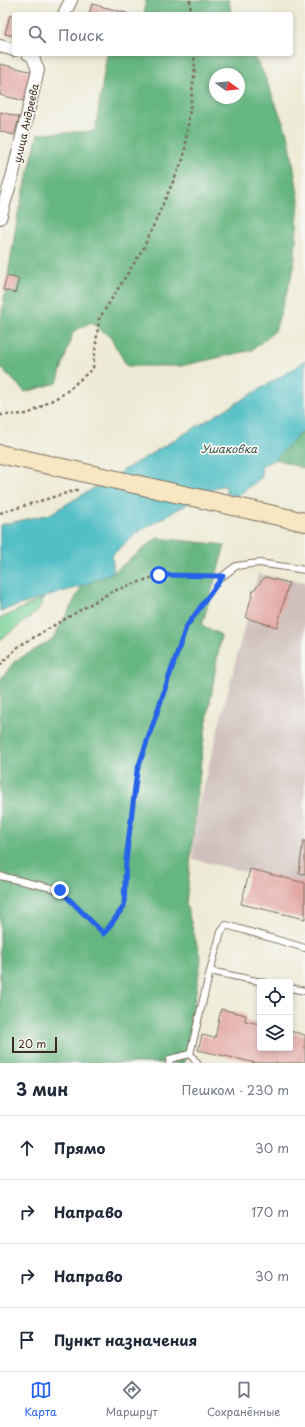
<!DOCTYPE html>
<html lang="ru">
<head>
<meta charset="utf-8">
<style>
  body { margin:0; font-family:"Playpen Sans",sans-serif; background:#f2f2f3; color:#1f2937 }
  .controls { position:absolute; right:12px; bottom:12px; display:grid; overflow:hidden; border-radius:4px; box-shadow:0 2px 6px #0003 }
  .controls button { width:36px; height:36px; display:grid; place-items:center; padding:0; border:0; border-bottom:1px solid #e0e1e3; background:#fff; color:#1f2937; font:20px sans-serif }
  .compass { position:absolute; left:209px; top:68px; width:36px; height:36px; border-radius:50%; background:#fff; box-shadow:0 2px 6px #0003; rotate:105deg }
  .scale { position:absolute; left:12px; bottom:10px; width:45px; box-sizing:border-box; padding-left:4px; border:2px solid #3b2a1e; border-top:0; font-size:11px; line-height:14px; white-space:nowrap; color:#3b2a1e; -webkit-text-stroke:3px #f6f6f2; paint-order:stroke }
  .stop { position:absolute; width:12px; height:12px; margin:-9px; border:3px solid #2563eb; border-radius:50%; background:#fff }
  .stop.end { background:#2563eb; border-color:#fff; box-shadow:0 1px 4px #0008 }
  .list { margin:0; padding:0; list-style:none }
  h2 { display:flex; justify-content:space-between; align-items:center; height:52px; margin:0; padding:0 16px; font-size:17px }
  h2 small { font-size:13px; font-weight:400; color:#747a83 }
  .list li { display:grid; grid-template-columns:26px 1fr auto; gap:12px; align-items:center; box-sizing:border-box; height:64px; padding:0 16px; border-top:1px solid #e0e1e3 }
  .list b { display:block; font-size:15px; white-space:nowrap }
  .list em { font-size:13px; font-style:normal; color:#747a83 }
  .icon { flex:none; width:22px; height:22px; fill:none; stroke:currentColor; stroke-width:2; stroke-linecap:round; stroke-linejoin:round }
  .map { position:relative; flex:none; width:305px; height:1063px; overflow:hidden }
  .search { position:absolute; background:#fff; box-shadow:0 2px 6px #0003; left:12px; right:12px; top:12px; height:44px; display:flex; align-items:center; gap:10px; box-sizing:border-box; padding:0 14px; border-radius:4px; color:#747a83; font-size:15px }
  .sheet { height:308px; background:#fff }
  nav { display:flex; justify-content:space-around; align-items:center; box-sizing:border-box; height:56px; border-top:1px solid #e0e1e3; background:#fff; font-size:11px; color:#747a83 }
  nav a { display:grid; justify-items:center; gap:2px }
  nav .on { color:#2563eb }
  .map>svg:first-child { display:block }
  .industrial { fill:#cfc0bb }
  .green { fill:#7dd499; stroke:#5c7f5c }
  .forest { fill:#66b681; stroke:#507050; fill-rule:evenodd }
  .water { fill:#51bfc6; stroke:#467472 }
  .building { fill:#e4a9a5 }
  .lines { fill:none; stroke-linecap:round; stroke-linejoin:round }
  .lane-casing { stroke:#7a6e5e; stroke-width:8 }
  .street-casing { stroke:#7a6e5e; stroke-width:14 }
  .secondary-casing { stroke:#7a6e5e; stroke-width:20 }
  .path { stroke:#7a6e5e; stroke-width:2.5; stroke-dasharray:3 3; stroke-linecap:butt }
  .lane { stroke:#fff; stroke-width:6 }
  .street { stroke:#fff; stroke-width:12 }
  .secondary { stroke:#f8e7c3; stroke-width:18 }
  .route { stroke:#2563eb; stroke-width:5 }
  .labels { text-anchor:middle; stroke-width:3.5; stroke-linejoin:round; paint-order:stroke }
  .street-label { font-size:10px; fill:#3b2a1e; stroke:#f6f6f2 }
  .water-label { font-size:11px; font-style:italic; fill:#425750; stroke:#f6f6f2 }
</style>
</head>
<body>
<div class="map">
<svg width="305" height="1063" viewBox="0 0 305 1063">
  <rect width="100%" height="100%" fill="#f6f6f2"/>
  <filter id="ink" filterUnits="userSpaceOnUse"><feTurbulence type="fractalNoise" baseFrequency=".025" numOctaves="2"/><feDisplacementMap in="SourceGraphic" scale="8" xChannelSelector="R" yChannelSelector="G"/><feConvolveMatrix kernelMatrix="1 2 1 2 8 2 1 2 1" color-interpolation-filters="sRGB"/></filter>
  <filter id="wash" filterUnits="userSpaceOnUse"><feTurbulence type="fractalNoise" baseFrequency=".012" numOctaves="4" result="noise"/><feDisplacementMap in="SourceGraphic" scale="16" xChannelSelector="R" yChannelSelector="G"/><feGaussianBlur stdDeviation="0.9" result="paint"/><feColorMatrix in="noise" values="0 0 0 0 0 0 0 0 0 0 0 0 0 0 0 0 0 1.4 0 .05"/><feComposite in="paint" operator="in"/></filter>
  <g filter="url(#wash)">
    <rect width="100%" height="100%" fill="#eeebd6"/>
    <!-- industrial -->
    <path class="industrial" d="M258,574L305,582V887L193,859L196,815Z"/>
    <!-- green -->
    <path class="green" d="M43,598L38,611L0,640V619Z"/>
    <!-- forest -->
    <path class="forest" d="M146,0H229L231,14H144Z
      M107,54H252L263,72L289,138L299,200L294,268L275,331L252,350L181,366H127L110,337L91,322L73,332L57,383L25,392L0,367V324L18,214L38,134L95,131ZM215,74H239V98H215Z
      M305,430V469L276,459L297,436Z
      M157,538L225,545L202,625L221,635L202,751L186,904L201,960L185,1063H0V680L14,662L53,639L82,586L114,572Z"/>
    <!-- water -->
    <path class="water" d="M305,360V430L297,436L276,459L261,466L262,477L236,497L226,493V486H219L138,532L112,555L114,572L82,586L0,611V525L50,514L295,368Z"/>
    <g id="blocks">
      <!-- building -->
      <path class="building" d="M92,4L127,13V14H89Z
        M10,15L14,16V36L5,34Z
        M0,64L33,72L25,101L0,95Z
        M0,112L19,117L14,135L0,131Z
        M7,276L19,279L15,293L3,290Z
        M265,577L289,583L277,627L246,618L253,591Z
        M303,841H305V874L299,873Z
        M250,869L305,883V919L241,904Z
        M221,1009L246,1015L245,1021L260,1024V1048H290V1031L305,1035V1063H256L198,1050L202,1035L215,1038Z"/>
    </g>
  </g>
  <g filter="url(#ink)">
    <use href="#blocks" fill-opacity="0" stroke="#7a6e5e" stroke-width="1"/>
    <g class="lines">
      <defs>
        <path id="lane" d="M223,576L236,566L259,563L305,570
          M0,876L60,890
          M210,971L262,982
          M290,988L305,991
          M169,1063L170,1059L190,1054
          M197,1063L190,1054L210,971L221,932L226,925L305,948"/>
        <path id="street" d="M64,14L71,0
          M0,46L14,50
          M0,218L13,174L38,70L32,55L28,54"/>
        <path id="secondary" d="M0,454L305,522"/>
      </defs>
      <!-- lane casing -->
      <use href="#lane" class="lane-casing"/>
      <!-- street casing -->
      <use href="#street" class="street-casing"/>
      <!-- secondary casing -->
      <use href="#secondary" class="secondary-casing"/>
      <!-- path -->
      <path class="path" d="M190,0L191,14
        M0,415L28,414L65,393L93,368L99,319L143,249L184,157L195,68L194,54
        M0,513L80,489
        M0,665L19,646L111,592L159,575L214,576
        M67,897L104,934L124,906L126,860L137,771L186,627L218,583"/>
      <!-- lane -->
      <use href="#lane" class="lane"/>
      <!-- street -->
      <use href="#street" class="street"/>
      <!-- secondary -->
      <use href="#secondary" class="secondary"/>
    </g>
  </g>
  <g class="lines" filter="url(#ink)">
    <!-- route -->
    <path class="route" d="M60,890L104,934L124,906L126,860L137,771L186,627L223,576L159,575"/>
  </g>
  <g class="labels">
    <!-- street labels -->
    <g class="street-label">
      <text transform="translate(26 123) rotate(-77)" y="4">улица Андреева</text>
    </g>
    <!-- water labels -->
    <g class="water-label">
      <text x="229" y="453">Ушаковка</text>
    </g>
  </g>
</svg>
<div class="controls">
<button><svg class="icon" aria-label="locate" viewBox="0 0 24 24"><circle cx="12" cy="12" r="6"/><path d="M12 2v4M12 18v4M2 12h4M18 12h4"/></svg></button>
<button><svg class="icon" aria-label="layers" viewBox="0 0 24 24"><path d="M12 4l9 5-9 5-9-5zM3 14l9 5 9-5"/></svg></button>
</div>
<svg class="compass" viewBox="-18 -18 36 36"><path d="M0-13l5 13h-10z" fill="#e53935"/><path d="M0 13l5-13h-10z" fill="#747a83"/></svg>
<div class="scale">20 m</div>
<div class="stop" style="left:159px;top:575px"></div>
<div class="stop end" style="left:60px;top:890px"></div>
<div class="search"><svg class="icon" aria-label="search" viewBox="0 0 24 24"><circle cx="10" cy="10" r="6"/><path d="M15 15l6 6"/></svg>Поиск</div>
</div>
<section class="sheet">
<h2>3 мин<small>Пешком · 230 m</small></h2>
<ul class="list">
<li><svg class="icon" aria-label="ahead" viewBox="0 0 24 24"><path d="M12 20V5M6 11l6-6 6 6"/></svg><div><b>Прямо</b></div><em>30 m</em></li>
<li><svg class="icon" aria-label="right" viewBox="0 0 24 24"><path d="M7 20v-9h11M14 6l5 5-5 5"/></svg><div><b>Направо</b></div><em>170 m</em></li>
<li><svg class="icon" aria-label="right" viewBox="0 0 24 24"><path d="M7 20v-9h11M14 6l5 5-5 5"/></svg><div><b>Направо</b></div><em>30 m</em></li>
<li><svg class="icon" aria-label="arrive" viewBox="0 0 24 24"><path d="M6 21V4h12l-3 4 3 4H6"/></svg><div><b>Пункт назначения</b></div></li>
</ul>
</section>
<nav>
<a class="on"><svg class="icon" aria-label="map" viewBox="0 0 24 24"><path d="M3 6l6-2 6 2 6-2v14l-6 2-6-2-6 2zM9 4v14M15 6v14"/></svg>Карта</a>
<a><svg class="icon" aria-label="directions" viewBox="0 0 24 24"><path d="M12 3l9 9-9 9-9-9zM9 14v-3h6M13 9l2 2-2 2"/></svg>Маршрут</a>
<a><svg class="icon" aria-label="saved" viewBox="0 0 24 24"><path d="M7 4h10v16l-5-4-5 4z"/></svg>Сохранённые</a>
</nav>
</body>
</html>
